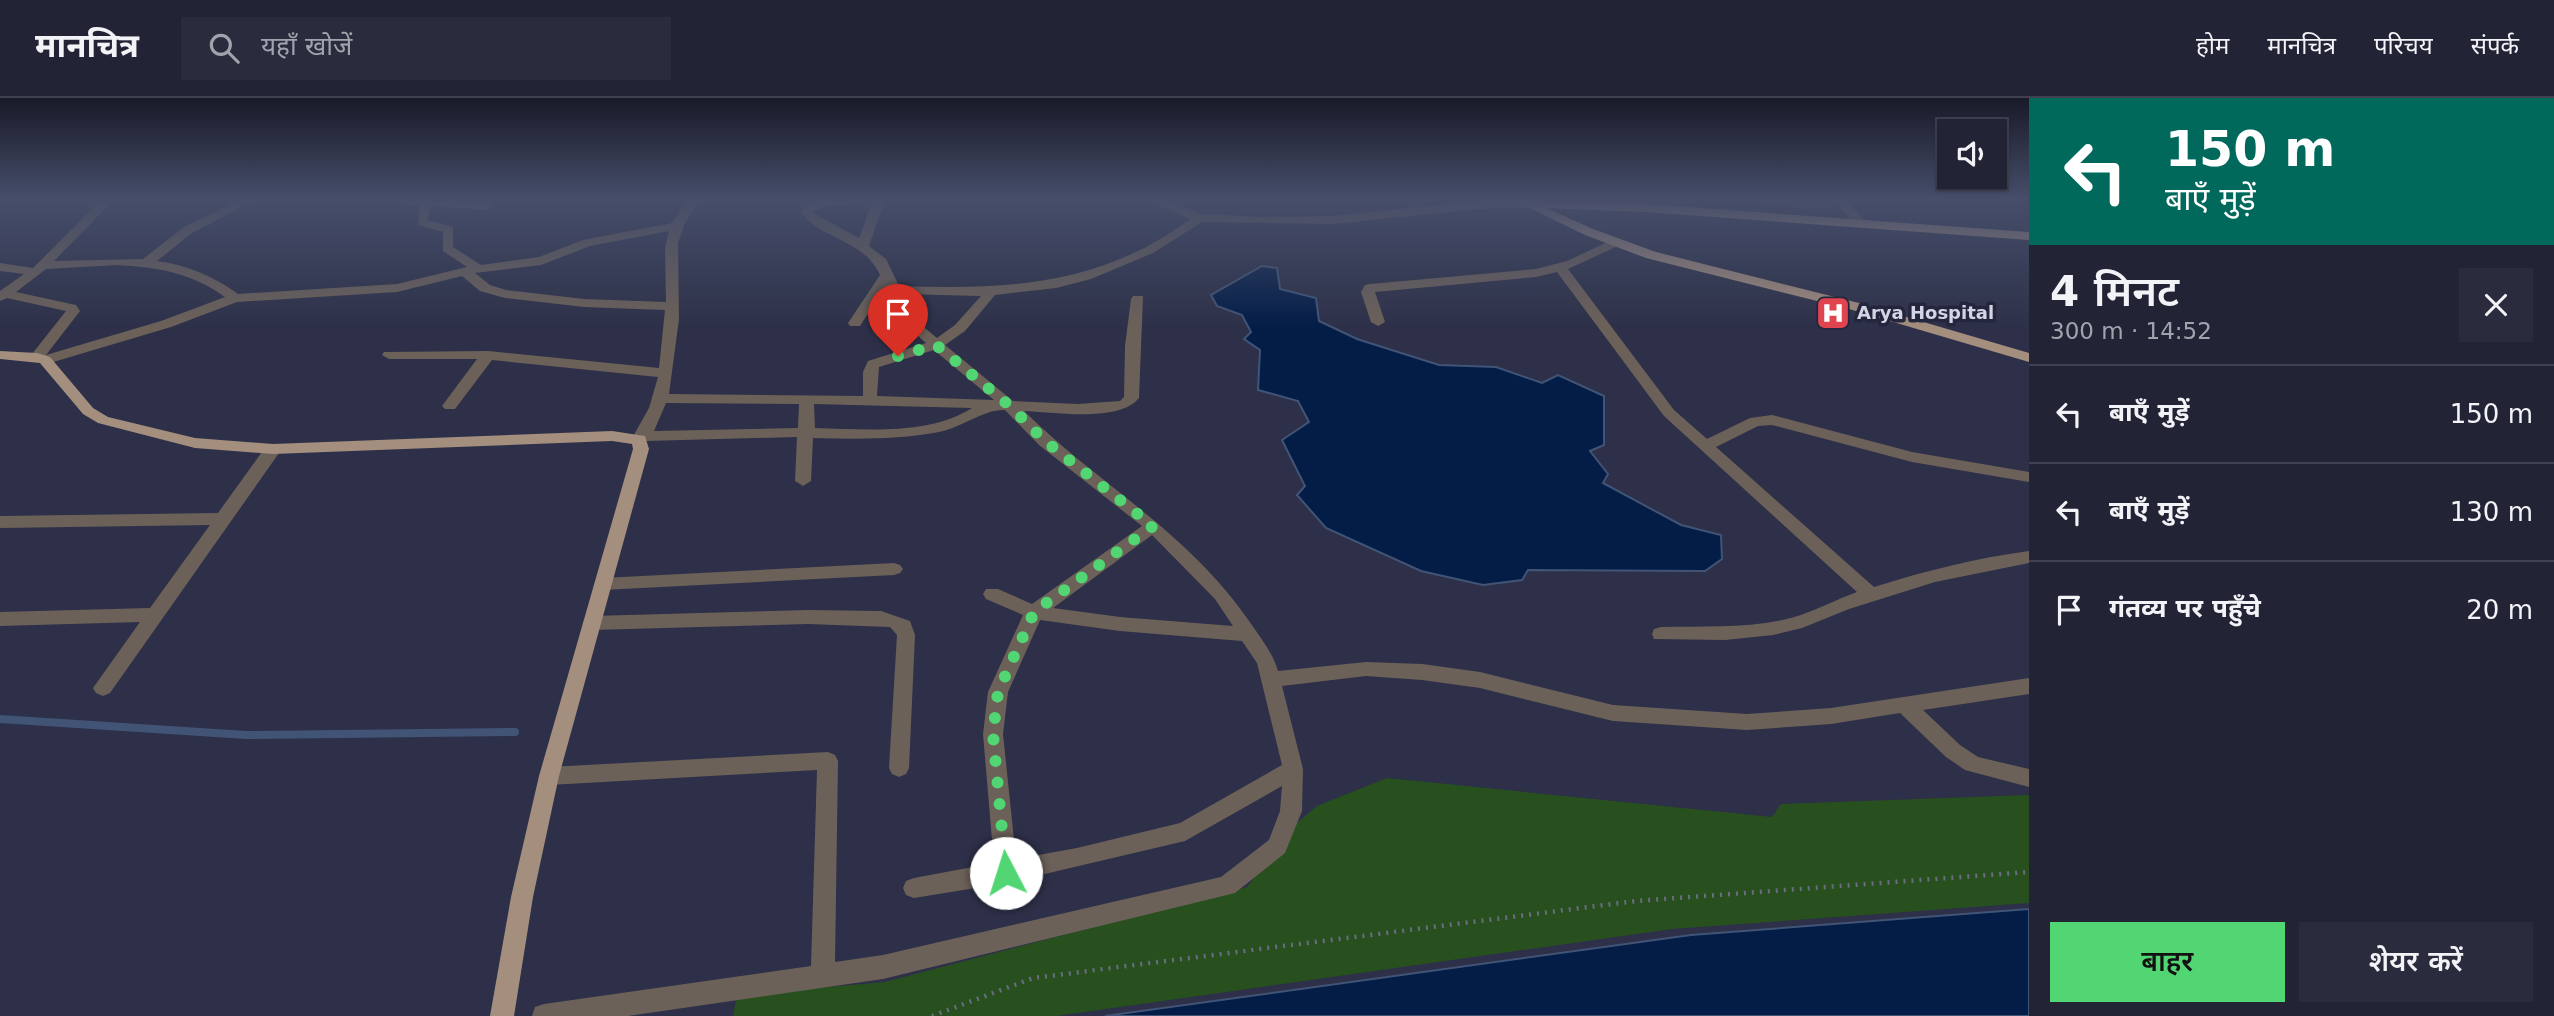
<!DOCTYPE html>
<html lang="hi">
<head>
<meta charset="utf-8">
<style>
  body { margin:0; font-family:"DejaVu Sans","Noto Sans Devanagari",sans-serif; background:#2a2c3e; color:#f1f3f6; height:100vh; display:flex; flex-direction:column; font-size:26px; white-space:nowrap }
  * { box-sizing:border-box; margin:0 }
  p { font-size:23px; color:#a2a4ad }
  .icon { flex:none; width:38px; height:38px; fill:none; stroke:currentColor; stroke-width:2; stroke-linecap:round; stroke-linejoin:round }
  .map { position:relative; flex:1; overflow:hidden }
  .side { display:flex; flex-direction:column; background:#222436; width:525px }
  .side>* { flex:none }
  .guide { background:#00695c; color:#fff; overflow:hidden }
  .tools { position:absolute; left:1937px; top:21px; display:grid; gap:14px }
  .tools a { display:grid; place-items:center; width:70px; height:70px; border-radius:0px; background:#222436; box-shadow:0 2px 5px #0004,0 0 0 2px #3f4151; font-size:35px }
  .pin { position:absolute; display:grid; place-items:center; width:60px; height:60px; color:#fff; margin:-72px -30px; border-radius:50% 50% 50% 0; rotate:-45deg; box-shadow:0 0 7px #0007 }
  .pin .icon { rotate:45deg }
  .me { position:absolute; width:77px; margin:-38px; rotate:355deg; stroke-linejoin:round; filter:drop-shadow(0 0 5px #0008) }
  .turn { display:flex; align-items:center; gap:24px; height:147px; padding:0 21px; font-size:32px }
  .turn .icon { width:91px; height:91px; stroke-width:2.5 }
  .turn b { display:block; font-size:49px; line-height:60px }
  .round { display:grid; place-items:center; flex:none; width:74px; height:74px; border-radius:0px; background:#2a2c3e }
  .head { display:flex; align-items:center; justify-content:space-between; height:119px; padding:0 21px }
  h1 { font-size:42px; font-weight:600; line-height:52px }
  .button { display:flex; gap:14px; margin-top:auto; padding:14px 21px }
  .button a { flex:1; height:80px; border-radius:0px; background:#52d673; color:#111; font-size:28px; font-weight:600; line-height:80px; text-align:center }
  .button a+a { background:#2a2c3e; color:#f1f3f6 }
  ul { padding:0; list-style:none }
  li { display:flex; align-items:center; gap:21px; height:98px; padding:0 21px; border-top:2px solid #3f4151 }
  li div { flex:1 }
  li b { display:block; font-size:26px }
  li em { font-style:normal }
  header { display:flex; align-items:center; gap:42px; box-sizing:border-box; height:98px; padding:0 35px; background:#222436; border-bottom:2px solid #3f4151 }
  header strong { font-size:33px }
  nav { display:flex; gap:38px; margin-inline-start:auto; font-size:24px }
  .search { width:490px; height:63px; background:#2a2c3e; display:flex; align-items:center; gap:18px; box-sizing:border-box; padding:0 24px; border-radius:0px; color:#a2a4ad; font-size:26px }
  main { display:flex; flex:1; min-height:0 }
  .map>svg:first-child { display:block }
  .built { fill:#363a57 }
  .green { fill:#27501e }
  .water { fill:#031d47; stroke:#415476; stroke-width:2 }
  .lines { fill:none; stroke-linecap:round; stroke-linejoin:round }
  .stream { stroke:#415476; stroke-width:8 }
  .path { stroke:#6a6d82; stroke-width:4.5; stroke-dasharray:2 6; stroke-linecap:butt }
  .minor { fill:#6c6159; fill-rule:evenodd }
  .major { fill:#a48e7e; fill-rule:evenodd }
  .route { stroke:#52d673; stroke-width:12; stroke-dasharray:0 21.6 }
  .labels { text-anchor:middle; stroke-width:7; stroke-linejoin:round; paint-order:stroke }
  .far-poi-label { font-size:18px; font-weight:bold; fill:#d3d5e4; stroke:#24263d; text-anchor:start }
</style>
</head>
<body>
<header>
<strong>मानचित्र</strong>
<div class="search"><svg class="icon" aria-label="search" viewBox="0 0 24 24"><circle cx="10" cy="10" r="6"/><path d="M15 15l6 6"/></svg>यहाँ खोजें</div>
<nav><a>होम</a><a>मानचित्र</a><a>परिचय</a><a>संपर्क</a></nav>
</header>
<main>
<div class="map">
<svg width="2029" height="918" viewBox="0 0 2029 918">
  <rect width="100%" height="100%" fill="#2d3048"/>
  <polygon class="built" points="1719,102 1832,102 1838,114"/>
  <polygon class="green" points="1387,680 1772,719 1781,706 2029,697 2029,805 1672,831 1056,918 733,918 737,897 885,884 1247,789 1292,729 1317,708"/>
  <g class="water">
    <polygon points="1262,168 1277,170 1280,191 1316,200 1319,223 1357,241 1439,267 1496,269 1542,285 1558,277 1604,298 1604,347 1590,353 1608,376 1603,385 1681,427 1721,437 1722,461 1705,473 1528,472 1522,482 1483,487 1421,473 1326,430 1297,397 1305,388 1282,342 1309,324 1298,303 1258,292 1260,252 1244,241 1251,234 1242,217 1217,208 1211,197"/>
    <polygon points="2029,811 2029,918 1105,918 1691,837"/>
  </g>
  <g class="lines">
    <polyline class="stream" points="0,621 246,637 515,634"/>
    <polyline class="path" points="932,918 1033,880 1636,803 2029,774"/>
    <g class="minor">
      <path d="M 101,102 L 114,102 L 54,163 L 143,161 L 184,129 L 240,102 L 255,102 L 192,135 L 157,163 C 187,167 213,178 238,196 L 397,186 L 467,169 L 443,153 L 443,134 L 418,127 L 419,107 L 403,106 L 397,102 L 490,105 L 490,111 L 486,112 L 430,108 L 428,122 L 453,129 L 453,149 L 481,167 L 539,159 L 583,142 L 672,125 L 687,102 L 699,102 L 685,125 L 678,145 L 679,221 L 669,296 L 863,298 L 863,274 L 868,263 L 926,245 C 908,230 895,210 885,189 L 860,228 L 850,228 L 848,225 L 880,177 C 864,141 819,141 801,114 L 813,102 L 862,102 C 849,112 827,102 813,115 L 859,140 L 873,102 L 885,102 L 869,148 L 886,161 L 899,188 C 1005,192 1101,188 1190,121 L 1149,102 L 1165,102 L 1201,116 L 1260,119 L 1333,118 L 1478,103 L 1532,103 L 1534,106 L 1528,110 L 1478,111 L 1333,126 L 1202,124 L 1153,155 L 1091,181 L 1056,190 L 995,197 L 965,233 L 945,247 L 1013,303 L 1078,306 L 1120,303 L 1124,299 L 1125,248 L 1131,201 L 1133,198 L 1143,198 L 1139,300 C 1119,325 1053,314 1024,313 C 1099,387 1187,433 1249,523 C 1260,539 1273,555 1278,573 L 1366,564 L 1422,566 L 1480,574 L 1613,607 L 1747,616 L 1831,610 L 2029,580 L 2029,596 L 1923,612 L 1960,647 L 1978,659 L 2029,671 L 2029,689 L 1965,672 L 1946,659 L 1900,615 L 1831,626 L 1747,632 L 1613,623 L 1480,590 L 1422,582 L 1366,578 L 1282,588 L 1303,671 L 1302,713 L 1285,755 L 1235,795 L 883,881 L 628,918 L 532,918 L 535,909 L 544,906 L 811,868 L 817,672 L 549,687 L 542,684 L 539,678 L 542,672 L 549,669 L 828,654 L 835,657 L 838,663 L 835,864 L 883,857 L 1221,779 L 1269,742 L 1280,713 L 1282,688 L 1185,743 L 1006,785 L 914,800 L 906,797 L 903,790 L 906,783 L 914,780 L 994,765 L 983,636 L 988,594 L 1023,517 L 986,501 L 983,496 L 986,491 L 998,491 L 1032,506 L 1142,428 L 1039,347 L 1005,312 C 984,311 963,329 939,334 C 897,342 855,341 813,340 L 811,383 L 803,388 L 795,383 L 797,339 L 646,343 L 639,347 L 633,346 L 631,342 L 649,310 L 658,279 L 492,262 L 455,311 L 445,311 L 442,308 L 477,261 L 389,261 L 382,257 L 384,254 L 488,253 L 659,270 L 665,212 L 584,209 L 505,200 L 480,193 L 462,178 L 397,194 L 237,204 L 171,229 L 50,265 L 32,262 L 30,259 L 32,256 L 66,213 L 7,200 L 0,203 L 0,193 L 24,176 L 0,173 L 0,165 L 33,170 ZM 669,133 L 665,150 L 666,204 L 584,201 L 506,192 L 490,187 L 475,175 L 541,167 L 590,148 ZM 117,167 C 157,169 192,175 225,199 L 161,223 L 46,257 L 80,213 L 76,207 L 16,194 L 46,171 ZM 902,196 L 981,198 L 955,227 L 937,240 L 926,231 ZM 934,252 L 994,302 L 877,298 L 879,269 ZM 666,305 L 799,306 L 798,330 L 654,333 ZM 814,306 L 972,310 C 928,338 864,331 815,330 ZM 1152,437 L 1215,501 L 1233,528 L 1120,519 L 1053,510 ZM 1040,522 L 1120,533 L 1242,543 L 1257,565 L 1282,667 L 1180,725 L 1077,750 L 1016,761 L 1003,636 L 1008,594 Z"/>
      <polygon points="1834,102 1846,102 1864,122 1864,128 1856,128"/>
      <path d="M 1616,140 L 1622,144 L 1620,147 L 1568,171 L 1674,312 L 1707,341 L 1750,320 L 1772,317 L 1912,354 L 2029,374 L 2029,384 L 1912,364 L 1772,327 L 1758,328 L 1716,349 L 1874,489 C 1925,473 1976,460 2029,453 L 2029,465 L 1935,484 L 1849,511 L 1802,530 L 1773,537 L 1725,542 L 1654,541 L 1652,536 L 1654,531 L 1661,529 C 1704,528 1749,531 1791,520 C 1813,514 1835,502 1857,494 L 1664,318 L 1557,174 L 1536,179 L 1375,194 L 1385,224 L 1378,228 L 1371,224 L 1361,194 L 1365,187 L 1370,186 L 1536,171 L 1567,163 Z"/>
      <polygon points="273,346 281,351 279,355 110,595 103,598 96,595 93,590 140,524 0,528 0,514 150,510 210,427 0,430 0,418 218,415 267,347"/>
      <polygon points="894,465 900,467 903,471 900,475 894,477 603,492 597,491 594,486 597,481 603,480"/>
      <polygon points="808,512 881,513 910,523 915,537 909,670 906,676 899,679 892,676 889,670 897,537 890,529 808,526 592,532 585,530 583,525 585,520 592,518"/>
    </g>
    <g class="major">
      <polygon points="1513,102 1645,106 2029,134 2029,142 1645,114 1546,110 1593,131 1656,154 1859,205 2029,255 2029,264 1849,211 1646,160 1585,137"/>
      <polygon points="0,253 37,255 50,259 93,310 108,319 195,340 273,346 612,333 645,338 649,351 559,678 533,799 514,918 490,918 511,799 539,678 633,351 632,346 612,343 273,356 195,350 98,325 83,316 40,265 0,261"/>
    </g>
  </g>
  <linearGradient id="sky" x2="0" y2="1"><stop stop-color="#191a28"/><stop offset="0.44" stop-color="#464e6a"/><stop offset="1" stop-color="#464e6a" stop-opacity="0"/></linearGradient>
  <rect width="2029" height="230" fill="url(#sky)"/>
  <g class="lines">
    <polyline class="route" points="898,258 936,247 1011,309 1045,343 1153,428 1034,514 998,594 993,636 1006,775"/>
  </g>
  <defs>
    <g id="hospital-square" transform="scale(1.75)"><rect x="-9" y="-9" width="18" height="18" rx="4" fill="#e0444e" stroke="#24263d"/><path d="M-5-5h3v3.5h4V-5h3V5h-3V1.5h-4V5h-3Z" fill="#fff"/></g>
  </defs>
  <g fill-rule="evenodd">
    <use href="#hospital-square" x="1833" y="215"/>
  </g>
  <g class="labels">
    <g class="far-poi-label">
      <text x="1857" y="221">Arya Hospital</text>
    </g>
  </g>
</svg>
<div class="tools">
<a><svg class="icon" aria-label="sound" viewBox="0 0 24 24"><path d="M4 9h4l5-4v14l-5-4H4zM17 9q2 3 0 6"/></svg></a>
</div>
<div class="pin" style="left:898px;top:258px;background:#d93025"><svg class="icon" aria-label="arrive" viewBox="0 0 24 24"><path d="M6 21V4h12l-3 4 3 4H6"/></svg></div>
<svg class="me" style="left:1006px;top:775px" viewBox="-20 -20 40 40"><circle r="19" fill="#fff"/><path d="M0-13L10 11 0 6-10 11z" fill="#52d673"/></svg>
</div>
<section class="side">
<div class="guide">
<div class="turn"><svg class="icon" aria-label="left" viewBox="0 0 24 24"><path d="M17 20v-9H6M10 6l-5 5 5 5"/></svg><div><b>150 m</b>बाएँ मुड़ें</div></div>
</div>
<div class="head"><div><h1>4 मिनट</h1><p>300 m · 14:52</p></div><a class="round"><svg class="icon" aria-label="close" viewBox="0 0 24 24"><path d="M6 6l12 12M18 6L6 18"/></svg></a></div>
<ul>
<li><svg class="icon" aria-label="left" viewBox="0 0 24 24"><path d="M17 20v-9H6M10 6l-5 5 5 5"/></svg><div><b>बाएँ मुड़ें</b></div><em>150 m</em></li>
<li><svg class="icon" aria-label="left" viewBox="0 0 24 24"><path d="M17 20v-9H6M10 6l-5 5 5 5"/></svg><div><b>बाएँ मुड़ें</b></div><em>130 m</em></li>
<li><svg class="icon" aria-label="arrive" viewBox="0 0 24 24"><path d="M6 21V4h12l-3 4 3 4H6"/></svg><div><b>गंतव्य पर पहुँचे</b></div><em>20 m</em></li>
</ul>
<div class="button"><a>बाहर</a><a>शेयर करें</a></div>
</section>
</main>
</body>
</html>
